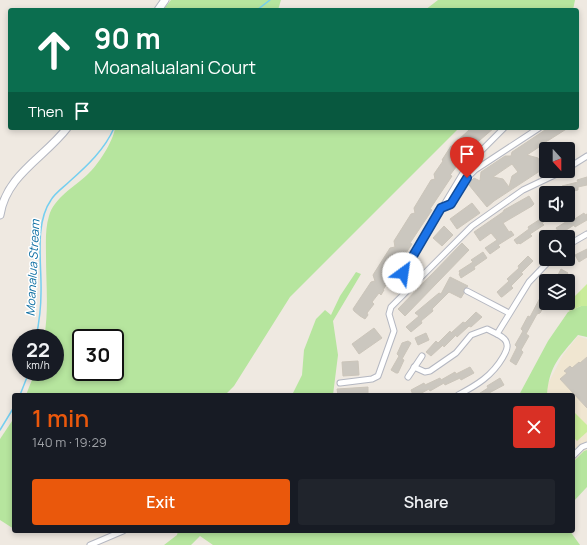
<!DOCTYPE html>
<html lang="en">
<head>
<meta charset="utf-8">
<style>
  body { margin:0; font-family:Manrope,sans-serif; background:#20242c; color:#f1f3f6; height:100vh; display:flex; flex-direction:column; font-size:15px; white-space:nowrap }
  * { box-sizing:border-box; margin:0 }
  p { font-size:13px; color:#9ea1a6 }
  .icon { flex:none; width:22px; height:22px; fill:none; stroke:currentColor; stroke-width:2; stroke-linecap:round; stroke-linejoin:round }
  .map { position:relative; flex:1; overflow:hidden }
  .details { position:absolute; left:12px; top:393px; width:563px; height:140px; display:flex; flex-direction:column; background:#171b24; border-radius:4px; box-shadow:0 2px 6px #0003 }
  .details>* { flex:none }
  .guide { position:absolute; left:8px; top:8px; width:571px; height:122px; border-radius:4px; box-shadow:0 2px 6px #0003; background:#0b6e4f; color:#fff; overflow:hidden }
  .needle { width:26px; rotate:159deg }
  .tools { position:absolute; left:539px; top:142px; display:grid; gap:8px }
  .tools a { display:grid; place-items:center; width:36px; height:36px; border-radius:4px; background:#171b24; box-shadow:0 2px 6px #0003; font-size:20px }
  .speed { position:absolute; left:12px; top:329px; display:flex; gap:8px; font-size:20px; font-weight:700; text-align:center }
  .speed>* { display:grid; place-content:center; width:52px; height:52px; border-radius:50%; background:#171b24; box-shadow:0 2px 6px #0003; line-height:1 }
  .speed small { font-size:10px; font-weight:400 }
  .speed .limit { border:2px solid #111; border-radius:6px; background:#fff; color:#111 }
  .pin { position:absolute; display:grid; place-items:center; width:34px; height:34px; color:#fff; margin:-41px -17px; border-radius:50% 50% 50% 0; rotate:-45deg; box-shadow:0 0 4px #0007 }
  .pin .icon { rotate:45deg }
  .me { position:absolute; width:44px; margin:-22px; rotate:31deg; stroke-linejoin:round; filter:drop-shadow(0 0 3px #0008) }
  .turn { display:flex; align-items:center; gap:14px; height:84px; padding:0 20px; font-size:18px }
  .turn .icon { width:52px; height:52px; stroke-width:2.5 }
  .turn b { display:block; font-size:28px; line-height:34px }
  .then { display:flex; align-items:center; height:38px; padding:0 20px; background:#0003; gap:8px; font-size:15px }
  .round { display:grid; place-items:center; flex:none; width:42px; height:42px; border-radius:4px; background:#20242c }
  .headline { display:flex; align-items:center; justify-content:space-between; height:68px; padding:0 20px }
  h1 { font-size:24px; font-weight:600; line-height:30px; color:#ea580c }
  .action { display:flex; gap:8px; margin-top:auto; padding:8px 20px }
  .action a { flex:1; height:46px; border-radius:4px; background:#ea580c; color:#fff; font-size:16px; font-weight:600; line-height:46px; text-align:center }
  .action a+a { background:#20242c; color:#f1f3f6 }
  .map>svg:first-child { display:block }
  .education { fill:#f0e6d1 }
  .green { fill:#b6e59e; fill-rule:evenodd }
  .pitch { fill:#c9ec9a }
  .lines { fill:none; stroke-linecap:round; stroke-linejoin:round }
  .stream { stroke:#75cff0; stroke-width:1.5 }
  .building { fill:#cbc7bf; stroke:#cbc5ba; fill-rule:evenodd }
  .street-casing { stroke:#b4b7c1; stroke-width:7 }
  .secondary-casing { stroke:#b4b7c1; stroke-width:9 }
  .street { stroke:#fff; stroke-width:5 }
  .secondary { stroke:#fff; stroke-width:7 }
  .route-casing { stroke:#114b97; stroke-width:10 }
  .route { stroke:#1a73e8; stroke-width:7 }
  .labels { text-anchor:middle; stroke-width:3; stroke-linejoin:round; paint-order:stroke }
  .water-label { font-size:12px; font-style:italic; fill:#0d6fa3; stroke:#fff }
</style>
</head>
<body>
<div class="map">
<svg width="587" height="545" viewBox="0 0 587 545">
  <rect width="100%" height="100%" fill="#efe9e1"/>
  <polygon class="education" points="578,336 587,339 587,466 573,481 573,395 542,395 563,355"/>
  <g class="green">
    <polygon points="171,0 281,0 278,10 163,10"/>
    <polygon points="438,0 575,0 573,10 425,10"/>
    <path d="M 115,128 L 459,128 L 290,297 L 234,386 L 225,395 L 26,395 L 35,372 L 55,372 L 55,338 L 44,338 C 49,311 46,283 46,256 C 46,243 45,229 49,216 C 54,198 74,187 87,175 C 98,165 113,142 115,128 ZM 81,338 L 115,338 L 115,372 L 81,372 Z"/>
    <polygon points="356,272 361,274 333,321 338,355 333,395 292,395 302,375 304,350 316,319 325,310 331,315 340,296"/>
    <path d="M 581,306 L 587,306 L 587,337 L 578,335 C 560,356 549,366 547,395 L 519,395 L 548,341 L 568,312 Z"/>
    <polygon points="14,418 14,529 0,520 0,439"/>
    <polygon points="587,450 587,487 573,502 573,462 584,451"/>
    <polygon points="178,531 570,531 580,545 213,545 200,536 191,545 164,545 177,535"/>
  </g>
  <g class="pitch">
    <polygon points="587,284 587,306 581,306 570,311 566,308 571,300"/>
    <polygon points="573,411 587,425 587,432 577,441 573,437"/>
  </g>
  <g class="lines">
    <g class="stream">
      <polyline points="257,10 270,0"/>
      <path d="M 36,338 C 39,323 41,308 41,293 C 42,265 34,224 51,200 C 55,193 64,187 70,181 C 87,166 105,149 114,128"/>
      <polyline points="20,395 29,372"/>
      <polyline points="0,430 14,407"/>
    </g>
  </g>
  <g class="building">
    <polygon points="467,128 494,128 473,146 474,147 466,154 450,175 452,176 430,209 432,210 410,243 412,244 395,269 395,270 383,290 384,290 381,295 379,293 372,302 374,304 367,313 368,315 365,319 360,316 354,311 353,309 371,282 375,281 373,275 390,248 395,247 394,241 411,214 415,213 414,208 431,180 435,179 434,174 443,161 442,160 451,146 456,146 457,141 469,130"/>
    <path d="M 548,128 L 568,128 L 549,140 L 541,144 L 542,145 L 527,155 L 538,158 L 543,169 L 494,201 L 487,207 L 469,185 L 472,180 L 474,178 L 480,181 L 481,172 L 505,156 L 511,156 L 512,152 ZM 512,164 L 518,172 L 512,176 L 509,187 L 503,179 L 493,177 Z"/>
    <polygon points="587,177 587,185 578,187 578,190 566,193 552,193 552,191 563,189 562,186 578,182 577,180"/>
    <polygon points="529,196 534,204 532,206 503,223 509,232 511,231 514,235 498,245 500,247 490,254 485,248 497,240 491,233 480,241 474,232 503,212 504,210"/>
    <polygon points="472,203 480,213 457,229 450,219"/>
    <polygon points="546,212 546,215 554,215 542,223 544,225 530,234 532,236 520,244 519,243 517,244 514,240 529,229 528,227 542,218 540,216"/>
    <polygon points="584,213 585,215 587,214 587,220 575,227 574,225 560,234 556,228 569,220 570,222"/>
    <polygon points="444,226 453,235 442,246 433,238"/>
    <polygon points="462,243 469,250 405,316 398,309"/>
    <polygon points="587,249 587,257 579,262 575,255"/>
    <polygon points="483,252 487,258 474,267 475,269 461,278 459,274 460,273 459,271 473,262 471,260"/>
    <polygon points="528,256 533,261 521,273 523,274 511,286 513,288 502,297 501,297 497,292 509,281 507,279 519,268 518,266"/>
    <polygon points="561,269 568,273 563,281 555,281"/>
    <polygon points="450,277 468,286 463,290 464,293 461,298 449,292 432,309 433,311 421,321 422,323 411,332 406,327 419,316 415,313 439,293 441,294"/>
    <polygon points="541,296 546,299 546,303 540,313 537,314 526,334 529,336 521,350 523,352 516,365 510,361 517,347 515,345 523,331 521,329 528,316 530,317"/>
    <polygon points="476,312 482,317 471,327 469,326 457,337 456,335 444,347 443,345 431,356 426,352 436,341 438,343 450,331 451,333 463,322 465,323"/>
    <polygon points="374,328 382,338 359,354 352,344"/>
    <polygon points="426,333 429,340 418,345 415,338"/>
    <polygon points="408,341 411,343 402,359 404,360 398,373 396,373 391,370 399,356 397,354 402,343"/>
    <polygon points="587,357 587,408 560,379 567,373 564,371 570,366 572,368 579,362 580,363"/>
    <polygon points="358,361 359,375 343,376 342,362"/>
    <polygon points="470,367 474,373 461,380 460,378 445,385 444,383 430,391 429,389 418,395 413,395 411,390 424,383 425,385 440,378 441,380 455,372 456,374"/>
    <polygon points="500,378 504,385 489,393 490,395 477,395 488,388 487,386"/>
    <polygon points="368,387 368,395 338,395 337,389"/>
  </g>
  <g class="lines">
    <g class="street-casing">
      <g id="street">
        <polyline points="568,168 587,156"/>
        <polyline points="441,208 451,205 467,178 475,170 539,128"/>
        <polyline points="568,245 587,234"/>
        <polyline points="415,283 403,273 469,163 504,128"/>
        <polyline points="467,291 509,313"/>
        <polyline points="414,367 425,372 430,371 456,353 471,335 487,329 497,334"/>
        <polyline points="408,377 422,356"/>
        <polyline points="340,383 372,379 378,376 394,331 389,314 391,307 472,226 523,190 563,171"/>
        <path d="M 458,395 C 477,385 492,376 503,357 C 505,353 508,349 507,345 C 507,340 501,336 497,334 L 529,282 L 551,259"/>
        <polyline points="573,456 582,447 587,445"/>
        <polyline points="90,545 123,531"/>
      </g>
    </g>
    <g class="secondary-casing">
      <g id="secondary">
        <polyline points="158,10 165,0"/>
        <path d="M 0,215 C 6,175 45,157 67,128"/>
      </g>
    </g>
    <use href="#street" class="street"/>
    <use href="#secondary" class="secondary"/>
  </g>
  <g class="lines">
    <g class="route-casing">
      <polyline id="route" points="403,273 441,208 451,204 467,178"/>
    </g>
    <use href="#route" class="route"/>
  </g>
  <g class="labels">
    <g class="water-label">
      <text transform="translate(33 268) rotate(-87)" y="4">Moanalua Stream</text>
    </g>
  </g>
</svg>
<div class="tools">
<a><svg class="needle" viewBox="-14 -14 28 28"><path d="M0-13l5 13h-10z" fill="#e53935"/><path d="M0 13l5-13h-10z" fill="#9ea1a6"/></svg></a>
<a><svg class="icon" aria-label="sound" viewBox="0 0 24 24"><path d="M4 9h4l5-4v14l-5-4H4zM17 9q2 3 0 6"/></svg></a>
<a><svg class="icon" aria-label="search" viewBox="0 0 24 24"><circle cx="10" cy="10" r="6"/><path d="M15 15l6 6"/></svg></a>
<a><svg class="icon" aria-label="layers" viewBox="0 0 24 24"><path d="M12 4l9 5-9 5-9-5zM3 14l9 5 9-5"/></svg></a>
</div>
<div class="speed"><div>22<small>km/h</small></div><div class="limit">30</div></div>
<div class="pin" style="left:467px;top:178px;background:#d93025"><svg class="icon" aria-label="arrive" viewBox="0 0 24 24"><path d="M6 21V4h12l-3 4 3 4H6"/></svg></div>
<svg class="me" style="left:403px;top:273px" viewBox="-20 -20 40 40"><circle r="19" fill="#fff"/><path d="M0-13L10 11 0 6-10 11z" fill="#1a73e8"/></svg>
<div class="guide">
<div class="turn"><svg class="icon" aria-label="ahead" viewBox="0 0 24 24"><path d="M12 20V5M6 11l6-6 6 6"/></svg><div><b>90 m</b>Moanalualani Court</div></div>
<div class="then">Then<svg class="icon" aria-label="arrive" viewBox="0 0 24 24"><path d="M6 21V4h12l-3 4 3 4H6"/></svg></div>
</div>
<section class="details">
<div class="headline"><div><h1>1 min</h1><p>140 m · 19:29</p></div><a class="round" style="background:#d93025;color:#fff"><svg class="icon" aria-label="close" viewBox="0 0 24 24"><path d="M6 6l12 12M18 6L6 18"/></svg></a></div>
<div class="action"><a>Exit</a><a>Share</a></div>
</section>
</div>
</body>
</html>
